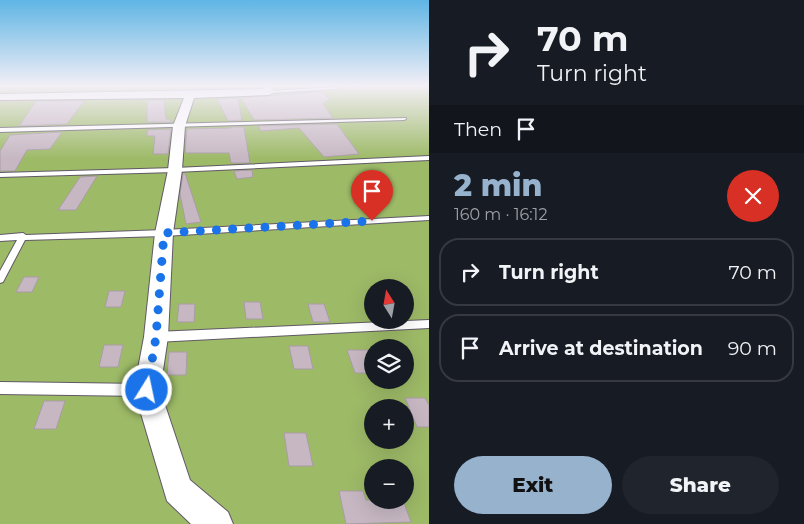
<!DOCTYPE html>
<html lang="en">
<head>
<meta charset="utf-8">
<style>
  body { margin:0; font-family:Montserrat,sans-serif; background:#20242c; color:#f1f3f6; height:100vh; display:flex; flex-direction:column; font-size:19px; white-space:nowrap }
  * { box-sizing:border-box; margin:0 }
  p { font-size:16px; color:#9ea1a6 }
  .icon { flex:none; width:28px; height:28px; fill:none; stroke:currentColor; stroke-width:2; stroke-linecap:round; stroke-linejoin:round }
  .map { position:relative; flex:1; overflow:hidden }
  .side { display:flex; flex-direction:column; background:#171b24; width:375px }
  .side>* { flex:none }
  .guide { background:#171b24; color:#f1f3f6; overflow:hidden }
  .needle { width:32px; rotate:349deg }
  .buttons { position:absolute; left:364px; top:279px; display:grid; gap:10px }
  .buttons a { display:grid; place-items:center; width:50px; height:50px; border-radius:50%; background:#171b24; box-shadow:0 5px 20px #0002; font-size:25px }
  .pin { position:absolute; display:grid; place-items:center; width:42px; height:42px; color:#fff; margin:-51px -21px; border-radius:50% 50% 50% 0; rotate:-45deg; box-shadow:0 0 5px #0007 }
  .pin .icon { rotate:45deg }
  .me { position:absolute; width:55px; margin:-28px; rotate:10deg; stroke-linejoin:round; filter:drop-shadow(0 0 4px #0008) }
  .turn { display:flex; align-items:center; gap:18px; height:105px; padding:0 25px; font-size:22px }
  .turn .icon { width:65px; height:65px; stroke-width:2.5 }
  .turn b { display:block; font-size:35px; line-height:42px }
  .then { display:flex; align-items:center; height:48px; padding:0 25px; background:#0003; gap:10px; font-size:19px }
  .round { display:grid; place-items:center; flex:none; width:52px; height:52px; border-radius:26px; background:#20242c }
  .summary { display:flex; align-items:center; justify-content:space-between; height:85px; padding:0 25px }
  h1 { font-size:30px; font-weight:800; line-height:38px; color:#97b2cd }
  .primary-button { display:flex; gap:10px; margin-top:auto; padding:10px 25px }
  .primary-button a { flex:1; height:58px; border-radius:30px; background:#97b2cd; color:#111; font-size:20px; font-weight:800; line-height:58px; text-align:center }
  .primary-button a+a { background:#20242c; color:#f1f3f6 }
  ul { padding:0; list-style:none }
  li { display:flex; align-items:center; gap:15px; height:68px; margin:0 10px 8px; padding:0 15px; border:2px solid #363941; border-radius:20px }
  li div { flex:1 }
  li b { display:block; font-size:19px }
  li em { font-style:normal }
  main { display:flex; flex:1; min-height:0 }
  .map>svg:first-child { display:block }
  .green { fill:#9dba67; fill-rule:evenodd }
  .building { fill:#c6b7c2; stroke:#aa9ca6 }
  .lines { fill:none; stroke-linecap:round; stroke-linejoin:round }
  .service-casing { stroke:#615966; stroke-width:2 }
  .minor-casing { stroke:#615966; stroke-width:2 }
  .service { fill:#fff; fill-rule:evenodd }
  .minor { fill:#fff; fill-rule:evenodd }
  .route { stroke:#1a73e8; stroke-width:9; stroke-dasharray:0 16.2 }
</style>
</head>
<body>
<main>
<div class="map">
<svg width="429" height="524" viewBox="0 0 429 524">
  <rect width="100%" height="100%" fill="#e4dbea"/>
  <path class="green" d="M 0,86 L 353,86 L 359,88 L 359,86 L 429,86 L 429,524 L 0,524 ZM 372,288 L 405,288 L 405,320 L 372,320 ZM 372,348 L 405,348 L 405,380 L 372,380 ZM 372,408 L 405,408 L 405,440 L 372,440 ZM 372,468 L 405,468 L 405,500 L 372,500 Z"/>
  <g class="building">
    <polygon points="322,92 329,99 323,104 333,118 254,120 241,98"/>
    <polygon points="238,98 242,120 228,121 217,99"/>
    <polygon points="147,100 164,100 166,119 170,119 171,122 147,122"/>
    <polygon points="36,101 84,101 67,124 19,126"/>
    <polygon points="337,124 359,154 324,157 299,128 261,131 258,126"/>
    <polygon points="231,127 244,127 250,163 231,163 229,153 185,153 187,129 231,128"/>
    <polygon points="171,129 168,154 153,154 155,136 147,136 147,130"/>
    <polygon points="62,132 50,149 27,150 15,171 0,171 0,151 10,135"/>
    <polygon points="252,170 253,177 237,179 234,171"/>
    <polygon points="183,173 185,173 201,222 186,224 180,194"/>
    <polygon points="97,176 76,210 58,210 80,177"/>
    <polygon points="24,277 39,277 32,292 16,292"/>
    <polygon points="109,291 125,291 121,307 105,307"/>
    <polygon points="244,302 260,302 263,319 246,319"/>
    <polygon points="179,304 195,304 194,322 177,322"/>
    <polygon points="308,304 324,304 330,322 313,322"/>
    <polygon points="104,345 123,345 118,367 99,367"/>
    <polygon points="289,346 308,346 313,369 294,369"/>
    <polygon points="347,350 372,350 372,373 355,373"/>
    <polygon points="169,352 187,352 186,375 167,375"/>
    <polygon points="405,398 425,398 429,405 429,427 417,427"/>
    <polygon points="44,401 65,401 56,429 34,429"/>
    <polygon points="284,433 306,433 313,466 289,466"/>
    <polygon points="339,491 363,491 366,500 403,500 411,522 346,524"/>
  </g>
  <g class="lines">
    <g class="service-casing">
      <g id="service">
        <polygon points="337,87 338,89 269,93 267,92 269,91"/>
        <polygon points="406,118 406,119 404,120 0,132 0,128"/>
        <polygon points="429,156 429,160 175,172 0,177 0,173 175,168"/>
        <polygon points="429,216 429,220 164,236 25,240 3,282 0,283 0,271 17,240 0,241 0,235 23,233 26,235 164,230"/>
        <polygon points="429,320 429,328 156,342 152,340 151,337 152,334 156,332"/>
        <polygon points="0,382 144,384 148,386 150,390 148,394 144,396 0,394"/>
      </g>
    </g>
    <g class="minor-casing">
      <polygon id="minor" points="263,86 271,86 274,92 269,95 194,98 185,126 182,170 173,233 168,337 160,390 190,480 228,512 233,524 191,524 167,501 134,390 144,337 155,233 168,170 173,126 184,98 0,100 0,94 264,89"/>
    </g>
    <use href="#service" class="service"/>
    <use href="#minor" class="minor"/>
  </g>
  <linearGradient id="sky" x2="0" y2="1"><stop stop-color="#5fb5e5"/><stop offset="0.54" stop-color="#f3eff6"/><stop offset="1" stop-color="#f3eff6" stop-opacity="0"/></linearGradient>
  <rect width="429" height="159" fill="url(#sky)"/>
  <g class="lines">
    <polyline class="route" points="147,390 156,337 164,233 372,221"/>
  </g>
</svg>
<div class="buttons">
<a><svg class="needle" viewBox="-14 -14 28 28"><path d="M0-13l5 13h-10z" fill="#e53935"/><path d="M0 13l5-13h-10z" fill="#9ea1a6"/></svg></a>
<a><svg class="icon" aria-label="layers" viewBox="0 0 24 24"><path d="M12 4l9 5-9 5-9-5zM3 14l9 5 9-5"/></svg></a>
<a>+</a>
<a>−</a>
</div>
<div class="pin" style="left:372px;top:221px;background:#d93025"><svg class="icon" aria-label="arrive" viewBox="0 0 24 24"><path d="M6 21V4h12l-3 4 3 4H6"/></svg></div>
<svg class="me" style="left:147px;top:390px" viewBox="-20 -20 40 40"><circle r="17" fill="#1a73e8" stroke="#fff" stroke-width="3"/><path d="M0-11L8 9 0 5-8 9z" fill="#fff"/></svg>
</div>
<section class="side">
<div class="guide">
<div class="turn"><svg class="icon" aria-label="right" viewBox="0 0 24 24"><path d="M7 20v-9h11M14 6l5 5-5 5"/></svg><div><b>70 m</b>Turn right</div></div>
<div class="then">Then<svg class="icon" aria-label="arrive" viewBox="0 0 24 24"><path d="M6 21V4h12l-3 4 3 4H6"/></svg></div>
</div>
<div class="summary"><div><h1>2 min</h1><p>160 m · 16:12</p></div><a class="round" style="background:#d93025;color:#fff"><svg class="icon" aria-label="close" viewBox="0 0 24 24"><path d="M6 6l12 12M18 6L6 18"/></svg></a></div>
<ul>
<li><svg class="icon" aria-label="right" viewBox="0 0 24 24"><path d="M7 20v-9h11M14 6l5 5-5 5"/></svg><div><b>Turn right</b></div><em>70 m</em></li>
<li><svg class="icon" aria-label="arrive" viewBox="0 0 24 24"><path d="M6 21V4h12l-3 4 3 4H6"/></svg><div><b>Arrive at destination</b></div><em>90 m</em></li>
</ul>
<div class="primary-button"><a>Exit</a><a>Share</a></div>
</section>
</main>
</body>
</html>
